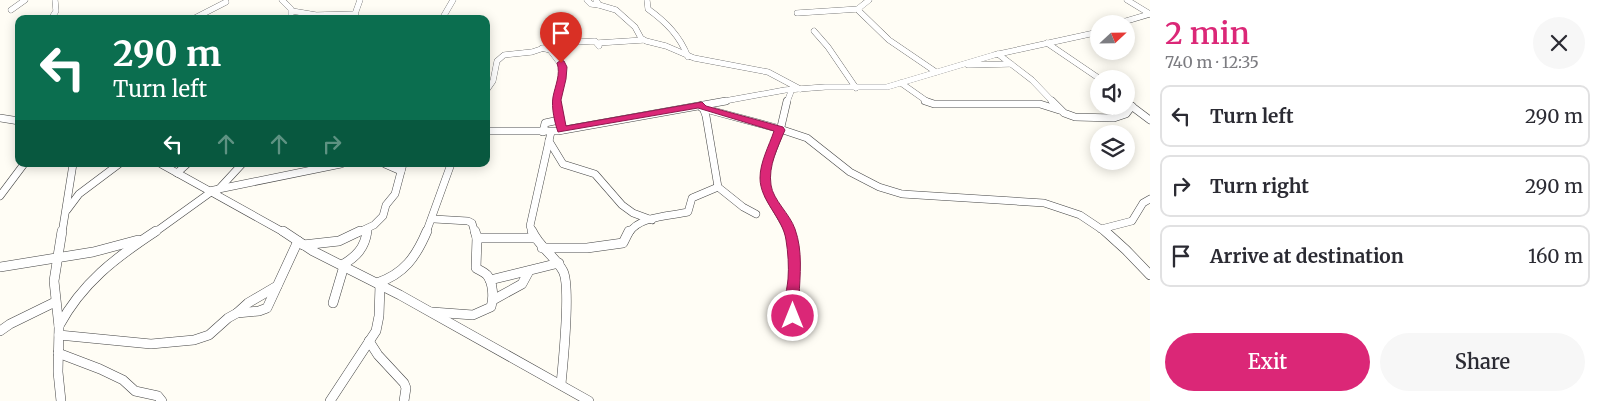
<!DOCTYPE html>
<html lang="en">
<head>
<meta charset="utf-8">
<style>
  body { margin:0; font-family:Merriweather,serif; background:#f7f7f7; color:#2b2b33; height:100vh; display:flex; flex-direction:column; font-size:19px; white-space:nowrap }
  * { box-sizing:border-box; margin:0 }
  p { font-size:16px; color:#7c7c81 }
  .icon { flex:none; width:28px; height:28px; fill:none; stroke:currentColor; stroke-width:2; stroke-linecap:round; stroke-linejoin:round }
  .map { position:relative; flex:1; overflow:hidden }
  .side { display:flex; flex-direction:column; background:#fff; width:450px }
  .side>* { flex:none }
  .top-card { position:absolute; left:15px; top:15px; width:475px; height:152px; border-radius:10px; box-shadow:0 2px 12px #0003; background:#0b6e4f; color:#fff; overflow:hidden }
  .needle { width:32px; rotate:68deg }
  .fabs { position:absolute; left:1090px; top:15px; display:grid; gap:10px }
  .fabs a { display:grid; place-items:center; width:45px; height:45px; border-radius:50%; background:#fff; box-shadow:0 2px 12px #0003; font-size:25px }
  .pin { position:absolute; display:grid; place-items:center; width:42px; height:42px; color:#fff; margin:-51px -21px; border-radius:50% 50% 50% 0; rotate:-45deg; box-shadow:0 0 5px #0007 }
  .pin .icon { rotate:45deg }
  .me { position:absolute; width:55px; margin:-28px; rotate:0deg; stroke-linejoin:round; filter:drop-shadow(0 0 4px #0008) }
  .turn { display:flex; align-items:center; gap:18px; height:105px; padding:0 15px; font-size:22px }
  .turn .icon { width:65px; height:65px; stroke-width:2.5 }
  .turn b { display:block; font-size:35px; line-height:42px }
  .lanes { display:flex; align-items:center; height:48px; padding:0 15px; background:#0003; justify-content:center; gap:25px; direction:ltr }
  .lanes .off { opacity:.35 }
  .round { display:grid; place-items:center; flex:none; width:52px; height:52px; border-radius:26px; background:#f7f7f7 }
  .overview { display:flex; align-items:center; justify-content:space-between; height:85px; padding:0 15px }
  h1 { font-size:30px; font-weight:600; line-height:38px; color:#db2777 }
  .button { display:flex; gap:10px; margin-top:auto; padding:10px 15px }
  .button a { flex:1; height:58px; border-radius:30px; background:#db2777; color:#fff; font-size:20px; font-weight:600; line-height:58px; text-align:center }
  .button a+a { background:#f7f7f7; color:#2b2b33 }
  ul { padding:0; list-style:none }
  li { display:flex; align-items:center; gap:15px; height:62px; margin:0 10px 8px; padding:0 5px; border:2px solid #e1e1e2; border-radius:10px }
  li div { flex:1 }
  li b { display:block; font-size:19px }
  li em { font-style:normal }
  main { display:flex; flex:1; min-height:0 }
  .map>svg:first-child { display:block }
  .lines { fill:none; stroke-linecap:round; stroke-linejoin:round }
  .street-far2-casing { stroke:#444; stroke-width:6 }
  .street-far1-casing { stroke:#444; stroke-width:8 }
  .street-casing { stroke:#444; stroke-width:10 }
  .street-far2 { stroke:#fff; stroke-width:5.5 }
  .street-far1 { stroke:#fff; stroke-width:7 }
  .street { stroke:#fff; stroke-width:9 }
  .route { fill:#db2777; stroke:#8e194d }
</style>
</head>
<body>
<main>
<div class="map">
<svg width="1150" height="401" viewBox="0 0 1150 401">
  <rect width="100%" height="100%" fill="#fffdf5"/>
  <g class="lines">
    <g class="street-far2-casing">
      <g id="street-far2">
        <polyline points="282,0 291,9 291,19"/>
        <polyline points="587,0 591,4 599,5"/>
        <polyline points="596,0 599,5 616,10 635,27 641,38 646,41 666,46 694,58 768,72 800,89"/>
        <path d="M 647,0 L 648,9 C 666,22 680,36 688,57"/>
        <polyline points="869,0 859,8 859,11 889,40 936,72"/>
        <polyline points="1127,0 1150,14"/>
        <polyline points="11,10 25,0"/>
        <polyline points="292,11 316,15 355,14"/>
        <polyline points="797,13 859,9"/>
        <polyline points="51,19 56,11 55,0"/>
        <polyline points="193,19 226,2"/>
        <polyline points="358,19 355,14 360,0"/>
        <polyline points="442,19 453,0"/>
        <polyline points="1116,24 1150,14"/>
        <polyline points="814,31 828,47 856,88"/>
        <polyline points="597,43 644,40"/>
        <polyline points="1047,43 1100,79"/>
        <polyline points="542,48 550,50 563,67 557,102"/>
        <polyline points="998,54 1032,80 1053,102"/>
        <polyline points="968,65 1011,64"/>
        <polyline points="901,83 928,102"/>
        <polyline points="486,91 493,81 497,61 504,55 532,52 559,43 595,41 599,46"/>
        <polyline points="719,102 785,90 825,87 887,87 994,55 1099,32"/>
        <polyline points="787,102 792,89"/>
      </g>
    </g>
    <g class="street-far1-casing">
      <g id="street-far1">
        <polyline points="557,101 562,130"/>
        <polyline points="787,101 780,131 766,168 765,181 768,195 790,233"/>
        <polyline points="925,101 934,104 1040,104 1059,110"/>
        <polyline points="1052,101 1064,113 1075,117 1114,118 1126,114 1132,106"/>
        <polyline points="1126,102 1150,120"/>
        <polyline points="702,105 706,116 718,187 743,207 756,214"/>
        <polyline points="702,108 780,129"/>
        <polyline points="0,118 19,121"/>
        <polyline points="780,129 807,138 850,172 879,187 902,194 1044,203 1080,215 1107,233"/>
        <polyline points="486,131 558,131 726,101"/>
        <polyline points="543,132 545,123 559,120"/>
        <polyline points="549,141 563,164 595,174 622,205 633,213 652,220"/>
        <polyline points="161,164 285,233"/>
        <polyline points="385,164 401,171"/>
        <polyline points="177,173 187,164"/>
        <polyline points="218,190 242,164"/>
        <polyline points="209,191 341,164"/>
        <polyline points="0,196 24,164"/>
        <polyline points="67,210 79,194 119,164"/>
        <polyline points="434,219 468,221 472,223 475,233"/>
        <polyline points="1101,229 1132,221 1143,203 1150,199"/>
        <polyline points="62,233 73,164"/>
        <polyline points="154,233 211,192"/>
        <polyline points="357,233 374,225 383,216 386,205 395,194 403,164"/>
        <polyline points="367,233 367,229"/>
        <polyline points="426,233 451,164"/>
        <polyline points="533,233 530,226 551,132"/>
        <path d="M 629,233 C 639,216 671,216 688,212 L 692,198 L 718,187"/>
      </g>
    </g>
    <g class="street-casing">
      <g id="street">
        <polyline points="283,231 313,251 400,295 589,401"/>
        <path d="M 532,231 C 539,247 555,256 563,271 C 571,286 563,364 561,384"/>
        <polyline points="790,231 794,254 793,311 798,333"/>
        <polyline points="1105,231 1126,250 1150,275"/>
        <polyline points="477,238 534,238"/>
        <polyline points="303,245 339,241 360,231"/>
        <polyline points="542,248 587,248 623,243 629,231"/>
        <path d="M 342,265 C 356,257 365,248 367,231"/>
        <polyline points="0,267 93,252 138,240"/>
        <polyline points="490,280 559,263"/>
        <path d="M 377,283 C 404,274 416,257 427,231"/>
        <polyline points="493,300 522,284 529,271"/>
        <polyline points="333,303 344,266"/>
        <path d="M 432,312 L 473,315 L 491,307 C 494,298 493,282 487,275 C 484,272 479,270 476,268 L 477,238 L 475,231"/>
        <polyline points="237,313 248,303 277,286"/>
        <path d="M 59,326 C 82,283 115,258 156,231"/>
        <polyline points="0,331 10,324 55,302"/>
        <polyline points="59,335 151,344 194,340 209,335 228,318 237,313 259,311 267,308 298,241"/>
        <polyline points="369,341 378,355 404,383 406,388 404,401"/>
        <polyline points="58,353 100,369 123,380 135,391 158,396 162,401"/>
        <polyline points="61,401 58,372 59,327 54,281 62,231"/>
        <polyline points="330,401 376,331 379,316 380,285"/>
      </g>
    </g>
    <use href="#street-far2" class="street-far2"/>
    <use href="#street-far1" class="street-far1"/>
    <use href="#street" class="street"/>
  </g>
  <path class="route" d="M 561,60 L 564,61 L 567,67 L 566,79 L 561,100 L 566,126 L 702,102 L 706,106 L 783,127 L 785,130 C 778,147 768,166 771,185 C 773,200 790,214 795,229 C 803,251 800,275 799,297 C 798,305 801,313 797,320 L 793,322 L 788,320 C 781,308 787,292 788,279 C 789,267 788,252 786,240 C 783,218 760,201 760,178 C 760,162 769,146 774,131 L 698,108 L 558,132 C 555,124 551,107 553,97 C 555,86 561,74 557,63 Z"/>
</svg>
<div class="fabs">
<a><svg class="needle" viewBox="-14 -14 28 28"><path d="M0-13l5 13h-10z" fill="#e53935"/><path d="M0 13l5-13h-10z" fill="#7c7c81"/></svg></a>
<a><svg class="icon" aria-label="sound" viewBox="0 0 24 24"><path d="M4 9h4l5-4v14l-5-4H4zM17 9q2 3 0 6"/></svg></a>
<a><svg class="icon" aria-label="layers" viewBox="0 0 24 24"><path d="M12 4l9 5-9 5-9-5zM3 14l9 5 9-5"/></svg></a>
</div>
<div class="pin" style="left:561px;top:63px;background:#d93025"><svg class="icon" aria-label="arrive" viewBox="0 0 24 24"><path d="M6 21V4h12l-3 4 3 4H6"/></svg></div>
<svg class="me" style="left:793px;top:316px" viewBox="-20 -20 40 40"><circle r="17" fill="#db2777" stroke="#fff" stroke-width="3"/><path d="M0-11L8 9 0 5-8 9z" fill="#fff"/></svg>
<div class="top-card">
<div class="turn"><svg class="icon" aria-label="left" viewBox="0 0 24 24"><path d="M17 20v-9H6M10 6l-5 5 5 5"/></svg><div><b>290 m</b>Turn left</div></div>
<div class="lanes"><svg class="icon" aria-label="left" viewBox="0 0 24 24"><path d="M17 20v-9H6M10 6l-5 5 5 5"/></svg><svg class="icon off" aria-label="ahead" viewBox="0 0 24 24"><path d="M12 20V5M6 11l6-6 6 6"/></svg><svg class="icon off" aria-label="ahead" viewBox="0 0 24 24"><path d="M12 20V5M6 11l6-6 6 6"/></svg><svg class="icon off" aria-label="right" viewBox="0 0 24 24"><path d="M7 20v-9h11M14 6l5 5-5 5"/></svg></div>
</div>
</div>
<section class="side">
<div class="overview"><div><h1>2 min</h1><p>740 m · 12:35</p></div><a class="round"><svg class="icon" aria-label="close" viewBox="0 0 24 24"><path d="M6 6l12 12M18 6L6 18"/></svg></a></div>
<ul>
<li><svg class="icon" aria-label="left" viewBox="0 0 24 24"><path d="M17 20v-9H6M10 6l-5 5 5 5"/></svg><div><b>Turn left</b></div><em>290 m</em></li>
<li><svg class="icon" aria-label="right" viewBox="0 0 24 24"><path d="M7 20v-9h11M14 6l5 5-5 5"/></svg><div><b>Turn right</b></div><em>290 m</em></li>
<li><svg class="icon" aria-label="arrive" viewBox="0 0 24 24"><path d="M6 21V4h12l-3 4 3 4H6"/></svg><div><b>Arrive at destination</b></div><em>160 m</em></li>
</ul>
<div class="button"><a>Exit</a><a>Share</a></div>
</section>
</main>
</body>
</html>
